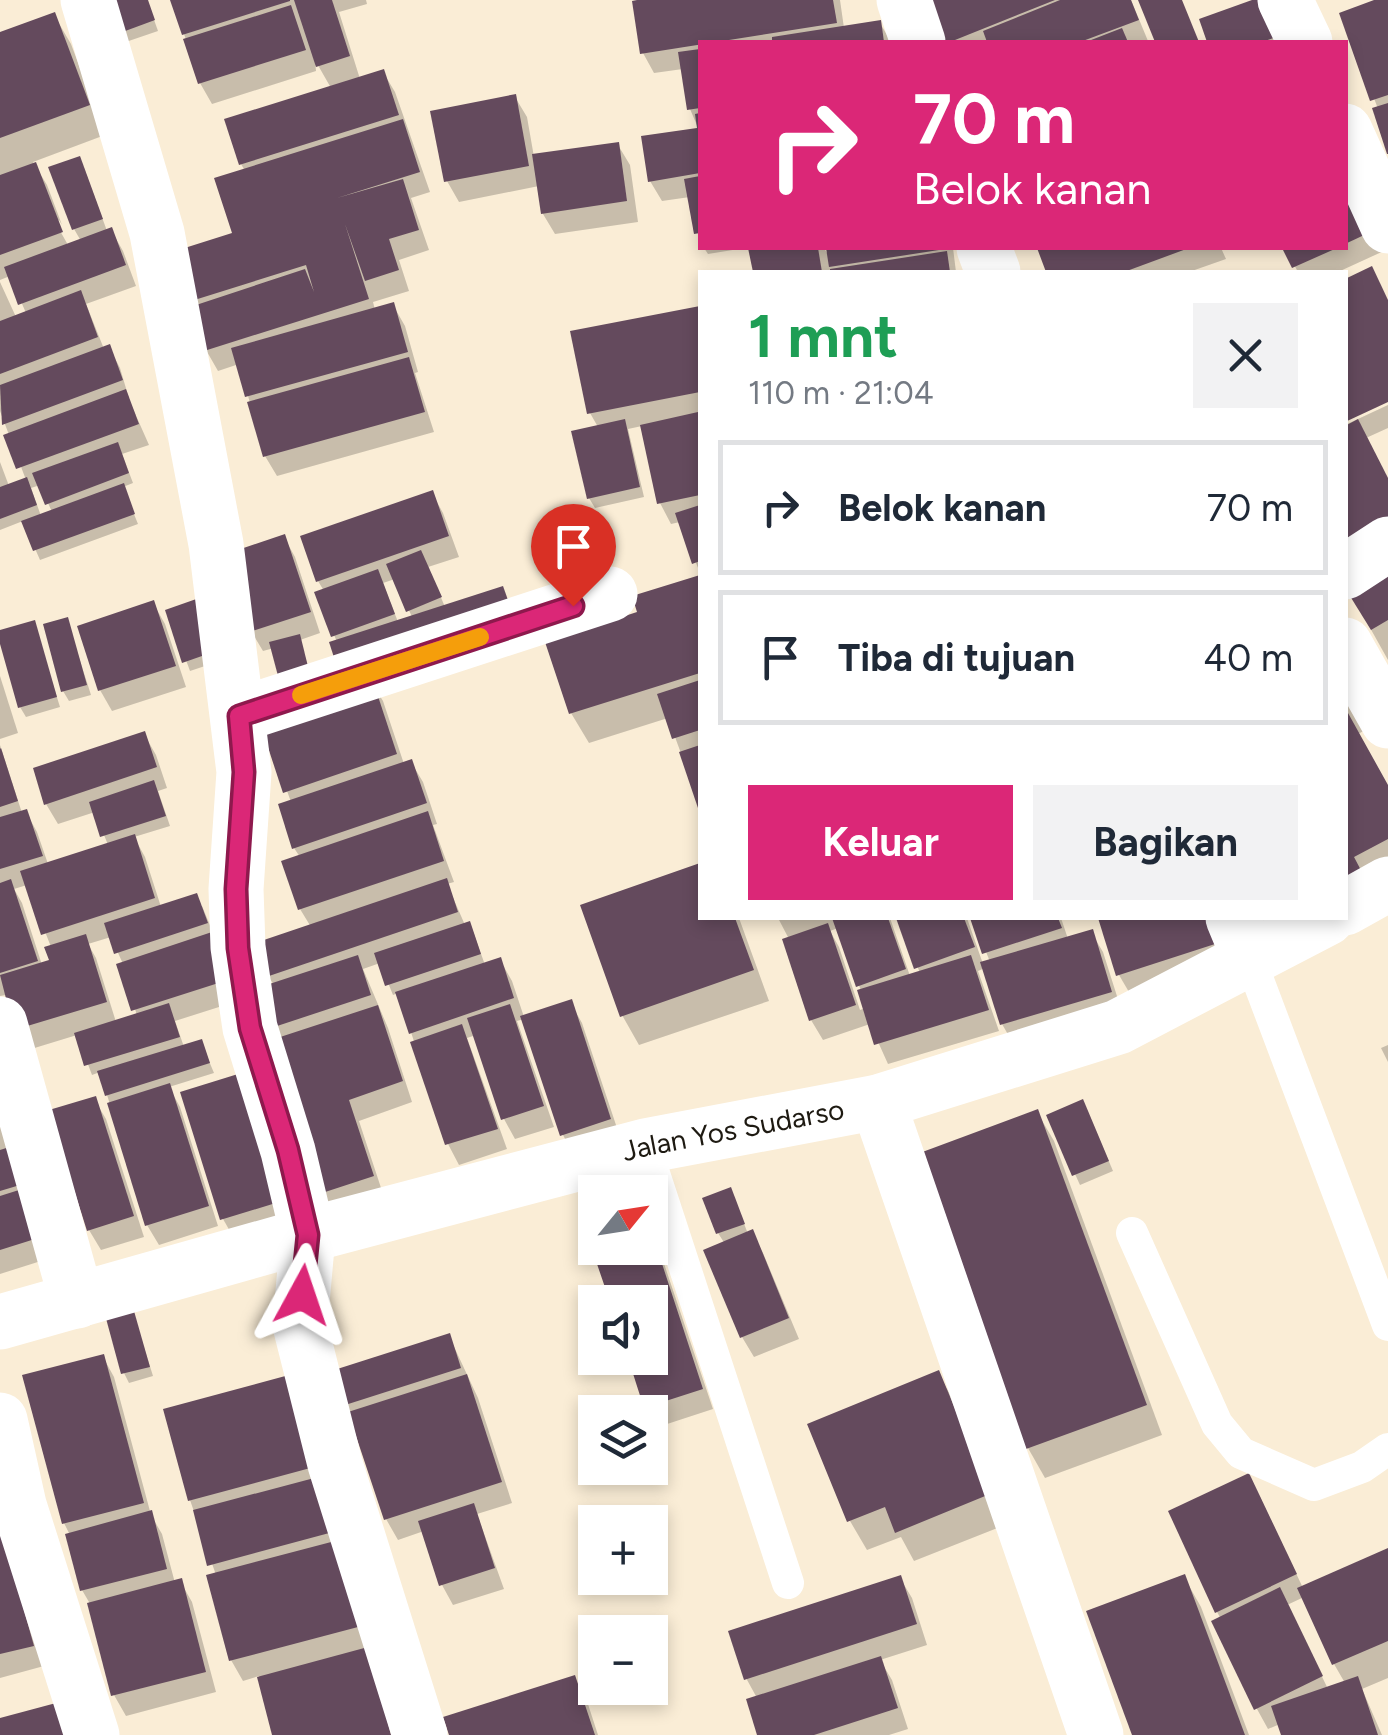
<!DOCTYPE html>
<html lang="id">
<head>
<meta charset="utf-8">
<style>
  body { margin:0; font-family:Figtree,sans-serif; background:#f2f2f3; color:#1f2937; height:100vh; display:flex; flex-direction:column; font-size:38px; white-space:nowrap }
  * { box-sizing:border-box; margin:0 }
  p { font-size:32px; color:#747a83 }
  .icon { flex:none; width:55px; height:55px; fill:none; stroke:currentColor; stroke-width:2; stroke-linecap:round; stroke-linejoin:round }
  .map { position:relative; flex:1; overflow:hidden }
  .details { position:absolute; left:698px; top:270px; width:650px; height:650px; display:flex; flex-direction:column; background:#fff; border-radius:0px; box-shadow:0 5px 15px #0003 }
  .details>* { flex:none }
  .banner { position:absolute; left:698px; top:40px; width:650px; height:210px; border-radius:0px; box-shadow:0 5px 15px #0003; background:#db2777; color:#fff; overflow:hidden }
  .needle { width:65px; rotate:60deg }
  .tools { position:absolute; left:578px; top:1175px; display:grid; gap:20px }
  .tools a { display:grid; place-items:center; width:90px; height:90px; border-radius:0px; background:#fff; box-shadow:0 5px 15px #0003; font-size:50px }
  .pin { position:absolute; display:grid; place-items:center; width:85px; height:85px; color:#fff; margin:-102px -42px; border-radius:50% 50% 50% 0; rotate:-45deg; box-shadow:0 0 10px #0007 }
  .pin .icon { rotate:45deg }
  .me { position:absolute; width:110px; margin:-55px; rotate:5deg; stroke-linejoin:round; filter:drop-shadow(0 0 8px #0008) }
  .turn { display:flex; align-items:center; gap:35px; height:210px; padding:0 50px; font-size:45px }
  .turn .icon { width:130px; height:130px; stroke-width:2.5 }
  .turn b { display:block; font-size:70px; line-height:85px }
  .round { display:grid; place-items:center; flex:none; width:105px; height:105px; border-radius:0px; background:#f2f2f3 }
  .head { display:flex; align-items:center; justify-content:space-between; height:170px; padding:0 50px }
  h1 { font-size:60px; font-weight:700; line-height:75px; color:#1e9e55 }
  .cta { display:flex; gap:20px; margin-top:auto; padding:20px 50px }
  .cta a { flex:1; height:115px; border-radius:0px; background:#db2777; color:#fff; font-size:40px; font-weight:700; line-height:115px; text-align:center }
  .cta a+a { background:#f2f2f3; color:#1f2937 }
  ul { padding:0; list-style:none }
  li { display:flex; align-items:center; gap:30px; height:135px; margin:0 20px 15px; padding:0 30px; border:5px solid #e0e1e3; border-radius:0px }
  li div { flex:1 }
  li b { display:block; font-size:38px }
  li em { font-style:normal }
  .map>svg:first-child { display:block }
  .shadow { fill:#0003; fill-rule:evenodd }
  .building { fill:#644a5d }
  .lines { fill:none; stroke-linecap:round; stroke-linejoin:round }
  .service { stroke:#fff; stroke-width:32 }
  .minor { stroke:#fff; stroke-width:55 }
  .route-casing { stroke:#8e194d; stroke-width:25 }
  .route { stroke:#db2777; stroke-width:18 }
  .slow { stroke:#f59e0b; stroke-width:18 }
  .labels { text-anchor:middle; stroke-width:10; stroke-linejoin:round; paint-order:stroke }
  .street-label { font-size:28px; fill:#1e1a12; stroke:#fff }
</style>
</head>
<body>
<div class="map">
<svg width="1388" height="1735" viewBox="0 0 1388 1735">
  <rect width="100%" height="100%" fill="#faedd6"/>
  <g class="shadow">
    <polygon points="99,0 147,0 158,31 117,45"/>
    <polygon points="173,0 366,0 367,4 339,12 360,79 383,72 395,92 430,192 411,198 429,250 399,260 409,291 373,302 375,310 393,305 405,326 418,372 415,373 434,432 277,476 265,456 239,364 218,371 206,350 175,254 235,234 245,171 241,164 331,88 315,60 316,71 212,104 200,83"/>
    <polygon points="651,0 840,0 844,28 880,23 891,42 700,42 700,240 690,197 662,201 650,181 699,130 690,109 683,69 654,73 643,53"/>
    <polygon points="925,0 1131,0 1148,41 942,42"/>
    <polygon points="1259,0 1281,42 1210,42 1202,21"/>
    <polygon points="1381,0 1388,0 1388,148 1378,109 1343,14"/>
    <path d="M 54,15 L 71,44 L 105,135 L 33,162 L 47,185 L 62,225 L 59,220 L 55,222 L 68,245 L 81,241 L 74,229 L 84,168 L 107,231 L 111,230 L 123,251 L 136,286 L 86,304 L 104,349 L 109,347 L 120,368 L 130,402 L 149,445 L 122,454 L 133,483 L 123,487 L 138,524 L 40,560 L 23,521 L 0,530 L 0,462 L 9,486 L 26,480 L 0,411 L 0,282 L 16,317 L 26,313 L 10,276 L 0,280 L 0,35 ZM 40,485 L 52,512 L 41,516 L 31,488 Z"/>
    <polygon points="515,97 527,117 534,157 618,145 630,165 638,222 555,234 543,214 539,186 459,202 447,181"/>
    <polygon points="1345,161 1386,250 1338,272 1298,272 1285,248 1345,248"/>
    <polygon points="704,248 745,248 708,254"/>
    <polygon points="751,248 824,248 830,258 828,248 953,248 956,272 755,272"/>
    <polygon points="1039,248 1221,248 1226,259 1189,272 1049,272"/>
    <polygon points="700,308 700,414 697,415 700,420 700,573 680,522 671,524 660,503 642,426 628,429 644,497 595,508 589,498 598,427 590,413"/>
    <polygon points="1388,405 1388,428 1366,438 1388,480 1388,660 1345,583 1345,425"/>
    <path d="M 432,493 L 443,513 L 459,557 L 428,567 L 445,607 L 369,678 L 383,701 L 404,764 L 411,762 L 423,782 L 437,824 L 433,825 L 454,882 L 447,884 L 465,925 L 469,924 L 474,934 L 485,965 L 500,960 L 512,981 L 524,1017 L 570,1002 L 582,1023 L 621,1140 L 574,1156 L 563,1135 L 524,1019 L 517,1021 L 554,1127 L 515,1139 L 504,1119 L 476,1035 L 467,1038 L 507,1149 L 459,1165 L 448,1144 L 398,993 L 393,995 L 380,963 L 363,969 L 388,1028 L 412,1102 L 359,1121 L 384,1197 L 333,1214 L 322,1193 L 271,1043 L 274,985 L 268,976 L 311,927 L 300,909 L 300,857 L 294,848 L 291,802 L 261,718 L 350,688 L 337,642 L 317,594 L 324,591 L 318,581 ZM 395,579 L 412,617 L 398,622 L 383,583 Z"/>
    <polygon points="284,537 295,557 320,633 300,640 316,693 274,648 263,651 251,631"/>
    <polygon points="700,578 700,805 668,718 589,743 571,713 548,643 641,614"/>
    <polygon points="153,603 165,624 186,687 112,711 100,690"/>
    <polygon points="168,611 223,660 190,671"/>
    <polygon points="67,620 91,695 69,701 63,691"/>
    <polygon points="34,623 60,707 26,717 20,707 0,632"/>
    <polygon points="0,676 18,733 0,739"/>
    <polygon points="1345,681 1371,727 1358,734 1388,788 1388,878 1369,888 1379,907 1283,961 1258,918 1345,918"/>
    <path d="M 144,734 L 156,755 L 167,788 L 158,791 L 170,826 L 134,837 L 145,857 L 161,907 L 202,906 L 241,1000 L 175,1021 L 184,1047 L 201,1042 L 214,1073 L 169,1087 L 180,1107 L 218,1226 L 159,1245 L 147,1225 L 100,1072 L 92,1075 L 77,1035 L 28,1050 L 6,995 L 0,996 L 0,745 L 22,813 L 26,812 L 37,832 L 48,864 L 108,845 L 95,812 L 58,824 L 46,804 ZM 27,885 L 51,947 L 52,961 L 42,965 L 22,903 L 14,889 ZM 111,937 L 123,964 L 137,1016 L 116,1022 L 96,958 L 88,944 Z"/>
    <polygon points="700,865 700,918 739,918 769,1001 639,1045 622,1015"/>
    <path d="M 778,918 L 890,918 L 910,976 L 920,973 L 898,918 L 967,918 L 983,964 L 990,962 L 973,918 L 1061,918 L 1068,939 L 1091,932 L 1103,952 L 1122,1012 L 1014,1045 L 1002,1024 L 985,968 L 978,971 L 999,1031 L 888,1064 L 870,1024 L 823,1040 L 811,1020 L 789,939 ZM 838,928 L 861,991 L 865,1008 L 860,1010 L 839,947 L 830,931 Z"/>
    <polygon points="1100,918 1212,918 1230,974 1136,1004 1119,975"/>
    <polygon points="1388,1045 1388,1062 1381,1048"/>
    <polygon points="237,1077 289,1223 235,1240 223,1219"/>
    <polygon points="0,1096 63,1254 0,1274"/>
    <polygon points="94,1099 106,1119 144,1237 101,1250 89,1230"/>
    <polygon points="1037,1112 1054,1141 1162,1435 1045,1478 1028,1448"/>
    <polygon points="1088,1112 1113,1171 1080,1185 1049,1117"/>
    <polygon points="735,1200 748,1234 752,1233 763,1253 799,1339 754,1357 742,1337 725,1244 718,1233"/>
    <polygon points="595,1222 595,1248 650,1248 650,1222 713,1409 658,1427 646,1407 630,1358 650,1358 650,1302 612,1302 587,1224"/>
    <polygon points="131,1306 153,1376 129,1383 124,1373"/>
    <polygon points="449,1336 478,1398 512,1503 477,1514 504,1589 453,1605 442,1585 424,1531 398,1540 386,1519 354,1420 345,1405"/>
    <polygon points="103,1357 114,1377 151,1515 162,1534 175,1583 180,1581 192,1602 216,1692 126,1716 114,1695 89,1602 82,1590 70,1535 64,1523"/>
    <polygon points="938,1373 955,1403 1005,1525 914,1561 901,1537 867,1550 850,1521"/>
    <polygon points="287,1378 399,1735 275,1735 259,1676 243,1681 231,1660 216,1575 190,1500"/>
    <path d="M 1260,1497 L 1303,1588 L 1388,1551 L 1388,1678 L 1362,1689 L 1382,1735 L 1284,1735 L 1280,1724 L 1268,1729 L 1257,1709 L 1214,1622 L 1221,1619 L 1217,1612 ZM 1304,1597 L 1334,1664 L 1345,1683 L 1328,1689 L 1287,1605 Z"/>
    <polygon points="0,1515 44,1666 0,1678"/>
    <polygon points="1184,1577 1201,1607 1249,1735 1135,1735"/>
    <polygon points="900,1578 912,1598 927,1645 880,1660 892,1680 908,1729 889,1735 760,1735 757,1698 746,1678"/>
    <polygon points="574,1678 586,1698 598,1735 452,1735"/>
  </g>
  <g class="building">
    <polygon points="96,0 148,0 155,20 109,37"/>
    <polygon points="170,0 290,0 290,1 182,35"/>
    <polygon points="294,0 332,0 350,56 316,67"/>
    <polygon points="637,0 833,0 837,23 640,54 632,1"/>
    <polygon points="922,0 1055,0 950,42 940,42"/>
    <polygon points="1060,0 1131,0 1139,20 1080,42 987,42 983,31"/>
    <polygon points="1138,0 1182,0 1199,42 1155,42"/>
    <polygon points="1252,0 1266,0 1279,36 1262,42 1207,42 1199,19"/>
    <polygon points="1374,0 1388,0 1388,95 1370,101 1339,13"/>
    <polygon points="291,5 306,50 198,84 183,39"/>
    <polygon points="55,12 90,105 0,138 0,32"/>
    <polygon points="881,20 884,42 772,42 772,37"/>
    <polygon points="1122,28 1128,42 1086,42"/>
    <polygon points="700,49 700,108 687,110 678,52"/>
    <polygon points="384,69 399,115 239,165 224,119"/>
    <polygon points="516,94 529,166 444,182 430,111"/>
    <polygon points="1388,103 1388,154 1387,154 1372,108"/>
    <polygon points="700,113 700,173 648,182 641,136 697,128 695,114"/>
    <polygon points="403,119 420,172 337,198 403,179 419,230 389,239 399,270 365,281 345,224 369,299 204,351 190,307 305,269 314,292 306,265 188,302 172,252 232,233 214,178"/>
    <polygon points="619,142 627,201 541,214 532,154"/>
    <polygon points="80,156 103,219 72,230 48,167"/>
    <polygon points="1345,161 1377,229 1345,244"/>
    <polygon points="36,162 63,232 0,255 0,175"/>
    <polygon points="700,176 700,233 694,234 684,179"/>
    <polygon points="112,227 126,265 18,305 4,267"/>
    <polygon points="748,248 818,248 822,272 753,272"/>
    <polygon points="826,248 939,248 939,250 829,267"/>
    <polygon points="1037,248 1189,248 1124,272 1046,272"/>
    <polygon points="1282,248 1337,248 1292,268"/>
    <polygon points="947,251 950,272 830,272 830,269"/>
    <polygon points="1372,266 1388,300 1388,402 1345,422 1345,279"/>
    <polygon points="81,290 98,337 0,374 0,321"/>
    <polygon points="394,302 408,352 245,397 231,348"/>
    <polygon points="700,306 700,392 587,414 570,331"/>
    <polygon points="110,344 123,380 2,425 0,385"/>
    <polygon points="409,357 425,412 263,457 247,402"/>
    <polygon points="126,389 139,424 16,469 3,435"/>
    <polygon points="698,412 700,495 657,504 640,425"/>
    <polygon points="625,419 640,487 587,499 571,431"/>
    <polygon points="1358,419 1388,478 1388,539 1345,560 1345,426"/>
    <polygon points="118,442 129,473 45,505 32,473"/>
    <polygon points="27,477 37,505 0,519 0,487"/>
    <polygon points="124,483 135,514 33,551 21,521"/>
    <polygon points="433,490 449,536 316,582 300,536"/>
    <polygon points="700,505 700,561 692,564 675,513"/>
    <polygon points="285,534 311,612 249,632 223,555"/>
    <polygon points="421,550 442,597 406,612 386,564"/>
    <polygon points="1388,551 1388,620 1371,630 1345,588"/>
    <polygon points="378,569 395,614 331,637 314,592"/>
    <polygon points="700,575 700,673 569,714 545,642 637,612 632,596"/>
    <polygon points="503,586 515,620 340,676 329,642"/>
    <polygon points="202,597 219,650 182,663 165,610"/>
    <polygon points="154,600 176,666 98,691 77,626"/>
    <polygon points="68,617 87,685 61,692 43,624"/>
    <polygon points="35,620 57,697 18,708 0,644 0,630"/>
    <polygon points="300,634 312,683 282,691 269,642"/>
    <polygon points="372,678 397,754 283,793 258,717"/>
    <polygon points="700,680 700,730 672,739 657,694"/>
    <polygon points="1348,713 1388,785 1388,839 1354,857 1364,876 1345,887 1345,714"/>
    <polygon points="145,731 157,767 44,805 33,768"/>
    <polygon points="700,745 700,810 699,811 679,752"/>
    <polygon points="1,748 18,801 0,807 0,749"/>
    <polygon points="412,759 427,803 292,849 278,804"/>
    <polygon points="154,780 166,816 100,837 89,802"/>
    <polygon points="27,809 43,856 0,869 0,817"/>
    <polygon points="428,811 444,861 298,910 281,861"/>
    <polygon points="135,834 155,898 41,935 20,871"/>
    <polygon points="700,863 700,918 735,918 754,970 620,1017 580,905"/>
    <polygon points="447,878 458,912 266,977 255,943"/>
    <polygon points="11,879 38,961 0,973 0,883"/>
    <polygon points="197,893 208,923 114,954 104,923"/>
    <polygon points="832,918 888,918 906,969 856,987"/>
    <polygon points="896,918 964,918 975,947 914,969"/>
    <polygon points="970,918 1058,918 1062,928 982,954"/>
    <polygon points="1098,918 1207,918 1215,944 1116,976"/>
    <polygon points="470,921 481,954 385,986 374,953"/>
    <polygon points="828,923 856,1005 809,1021 782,939"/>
    <polygon points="1093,929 1112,992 1000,1025 980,962"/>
    <polygon points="215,931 231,979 131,1011 116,964"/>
    <polygon points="86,934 107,1002 14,1030 0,975 49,960 44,947"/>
    <polygon points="358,955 371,995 265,1030 251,990"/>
    <polygon points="971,955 989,1010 874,1045 857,990"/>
    <polygon points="501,957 514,998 409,1034 395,992"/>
    <polygon points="572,999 611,1119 560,1136 520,1016"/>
    <polygon points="169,1003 180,1037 84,1066 74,1033"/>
    <polygon points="510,1004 544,1106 501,1120 467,1018"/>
    <polygon points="378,1005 403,1081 349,1100 374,1176 319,1194 268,1041"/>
    <polygon points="462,1024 498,1129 445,1145 410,1042"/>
    <polygon points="202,1039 210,1063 105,1096 97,1071"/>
    <polygon points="238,1074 279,1202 220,1220 180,1092"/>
    <polygon points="170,1083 209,1206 145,1226 107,1103"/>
    <polygon points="96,1096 134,1216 87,1231 49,1110"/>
    <polygon points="1083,1099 1109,1161 1072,1176 1046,1115"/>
    <polygon points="1038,1109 1147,1405 1026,1449 917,1154"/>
    <polygon points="19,1144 30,1182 0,1191 0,1150"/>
    <polygon points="38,1184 54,1233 0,1250 0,1196"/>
    <polygon points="731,1187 745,1224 716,1234 702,1198"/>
    <polygon points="595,1219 595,1248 650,1248 651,1230 703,1389 644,1408 628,1358 650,1358 650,1302 610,1302 583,1223"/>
    <polygon points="753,1229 789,1318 740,1338 703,1250"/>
    <polygon points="132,1304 150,1367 121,1374 104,1311"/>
    <polygon points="450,1333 461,1368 342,1406 331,1371"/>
    <polygon points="104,1354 144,1503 62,1524 22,1375"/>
    <polygon points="939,1370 990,1494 895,1533 885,1507 847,1522 807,1424"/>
    <polygon points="467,1374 502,1482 384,1520 348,1412"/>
    <polygon points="289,1375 314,1467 188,1501 163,1409"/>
    <polygon points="1249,1473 1297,1574 1215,1613 1168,1511"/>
    <polygon points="318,1477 333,1532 207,1566 193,1510"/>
    <polygon points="474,1503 495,1568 439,1586 418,1521"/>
    <polygon points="152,1510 167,1569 80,1591 65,1534"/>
    <polygon points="0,1524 34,1646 0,1654"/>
    <polygon points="335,1541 358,1627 229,1661 206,1575"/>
    <polygon points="1388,1548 1388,1641 1332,1665 1297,1588"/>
    <polygon points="1185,1574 1245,1735 1132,1735 1086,1611"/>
    <polygon points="901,1575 917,1624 744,1680 728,1631"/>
    <polygon points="182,1578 206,1672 111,1696 87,1603"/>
    <polygon points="1280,1587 1323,1676 1254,1710 1211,1621"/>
    <polygon points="368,1647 391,1735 272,1735 257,1677"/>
    <polygon points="881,1656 898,1708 814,1735 757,1735 746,1699"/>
    <polygon points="575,1675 595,1735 449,1735 443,1717"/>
    <polygon points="1358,1676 1378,1735 1281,1735 1271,1706"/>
    <polygon points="71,1699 81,1735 0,1735 0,1718"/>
  </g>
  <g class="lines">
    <g class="service">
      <polyline points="1250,959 1388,1325"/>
      <polyline points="645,1146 788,1583"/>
      <polyline points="1132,1233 1217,1424 1241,1453 1314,1485 1362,1467 1388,1449"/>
    </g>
    <g class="minor">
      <polyline points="88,0 157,233 216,544 244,772 236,889 238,947 250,1028 288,1151 308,1235 300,1325 335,1464 420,1735"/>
      <polyline points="904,0 918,42"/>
      <polyline points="1285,0 1305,42"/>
      <polyline points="1345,131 1388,226"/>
      <polyline points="984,248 993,272"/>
      <polyline points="1345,572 1388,544"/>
      <polyline points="1345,645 1388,721"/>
      <polyline points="239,715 610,594"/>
      <polyline points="1345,908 1388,884"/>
      <polyline points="1233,918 1250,959"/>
      <polyline points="0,1024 77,1301"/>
      <polyline points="878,1102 1096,1735"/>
      <path id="s1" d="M 0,1322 L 308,1235 L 645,1146 L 878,1102 L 1118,1027 L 1327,918"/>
      <polyline points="0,1420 19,1505 92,1735"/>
    </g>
  </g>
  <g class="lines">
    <g class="route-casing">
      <polyline id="route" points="302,1295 308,1235 288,1150 250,1028 238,948 236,889 244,772 239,716 573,606"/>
    </g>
    <use href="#route" class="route"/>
    <polyline class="slow" points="301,695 480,637"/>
  </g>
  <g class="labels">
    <g class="street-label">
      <text dy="10" stroke="none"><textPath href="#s1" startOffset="758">Jalan Yos Sudarso</textPath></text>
    </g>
  </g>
</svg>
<div class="tools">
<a><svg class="needle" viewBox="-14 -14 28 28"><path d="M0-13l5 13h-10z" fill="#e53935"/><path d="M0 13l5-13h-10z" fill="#747a83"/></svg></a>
<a><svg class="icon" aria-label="sound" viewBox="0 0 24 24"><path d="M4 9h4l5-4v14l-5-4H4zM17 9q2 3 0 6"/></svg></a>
<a><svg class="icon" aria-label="layers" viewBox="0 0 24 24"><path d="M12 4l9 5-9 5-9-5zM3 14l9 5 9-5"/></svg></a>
<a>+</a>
<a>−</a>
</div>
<div class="pin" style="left:573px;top:606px;background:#d93025"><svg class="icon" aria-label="arrive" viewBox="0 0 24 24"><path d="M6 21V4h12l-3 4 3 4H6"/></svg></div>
<svg class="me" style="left:302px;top:1295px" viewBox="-20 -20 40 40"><path d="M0-17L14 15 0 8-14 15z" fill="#db2777" stroke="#fff" stroke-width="4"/></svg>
<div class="banner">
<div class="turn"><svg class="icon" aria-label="right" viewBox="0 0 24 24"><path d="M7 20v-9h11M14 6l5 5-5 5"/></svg><div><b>70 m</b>Belok kanan</div></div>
</div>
<section class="details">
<div class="head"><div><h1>1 mnt</h1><p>110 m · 21:04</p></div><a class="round"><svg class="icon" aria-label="close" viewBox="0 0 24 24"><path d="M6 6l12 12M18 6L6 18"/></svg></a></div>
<ul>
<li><svg class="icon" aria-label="right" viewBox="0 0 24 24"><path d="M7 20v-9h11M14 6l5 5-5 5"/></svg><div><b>Belok kanan</b></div><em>70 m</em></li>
<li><svg class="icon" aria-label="arrive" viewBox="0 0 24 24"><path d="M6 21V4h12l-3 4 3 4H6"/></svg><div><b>Tiba di tujuan</b></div><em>40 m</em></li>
</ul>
<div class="cta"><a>Keluar</a><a>Bagikan</a></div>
</section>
</div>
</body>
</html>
